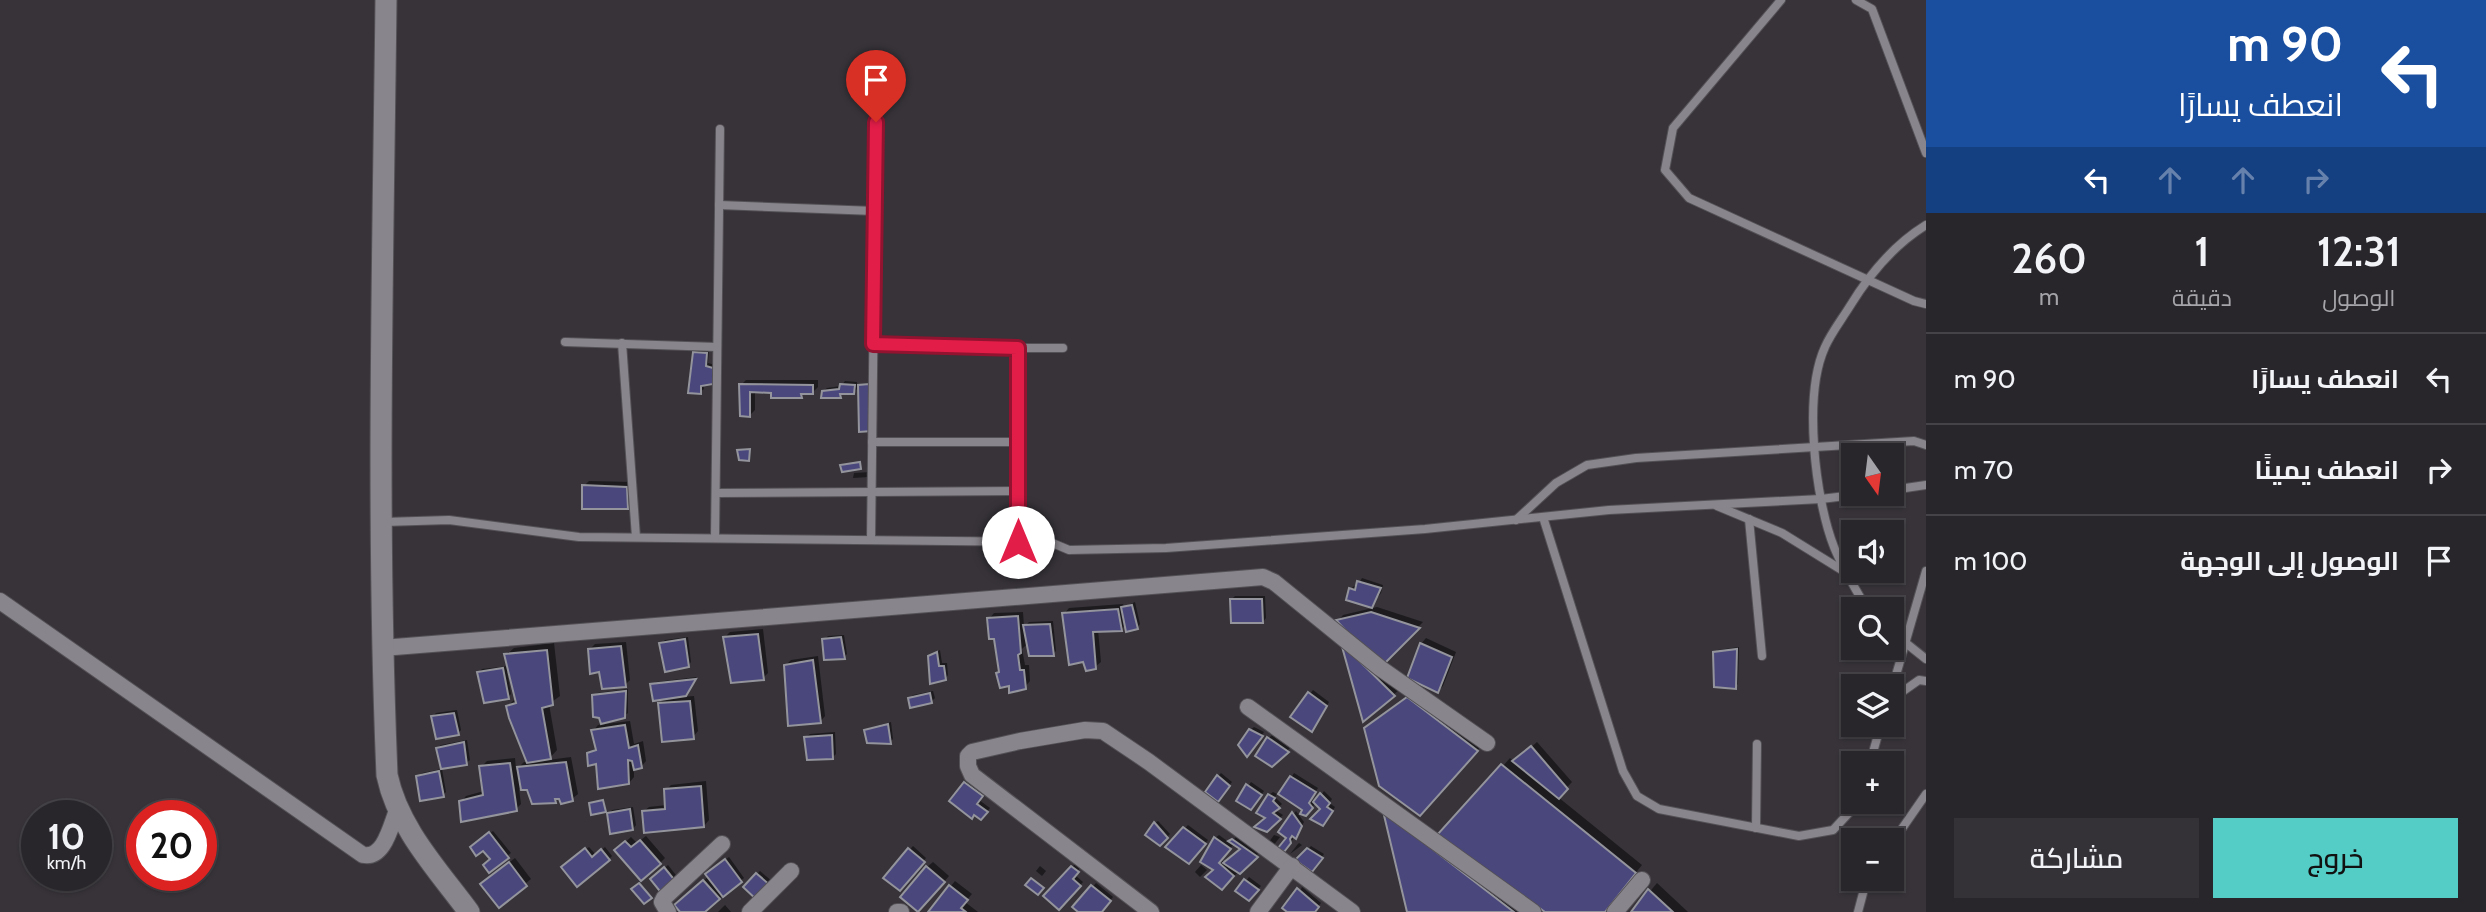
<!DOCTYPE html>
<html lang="ar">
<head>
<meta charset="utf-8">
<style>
  body { margin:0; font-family:Cabin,Cairo,sans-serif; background:#353237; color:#f1f3f6; direction:rtl; height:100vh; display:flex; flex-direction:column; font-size:26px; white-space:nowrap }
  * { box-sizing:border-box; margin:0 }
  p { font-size:23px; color:#a5a5a9 }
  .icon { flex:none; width:38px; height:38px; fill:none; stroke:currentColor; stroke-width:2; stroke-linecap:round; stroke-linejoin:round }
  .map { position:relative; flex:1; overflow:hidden; direction:ltr }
  .panel { display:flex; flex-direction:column; background:#29262b; width:560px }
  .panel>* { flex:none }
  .banner { background:#1a4fa0; color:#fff; overflow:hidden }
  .needle { width:46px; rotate:166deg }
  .fabs { position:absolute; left:1841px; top:443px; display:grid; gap:14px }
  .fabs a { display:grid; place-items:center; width:63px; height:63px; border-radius:0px; background:#29262b; box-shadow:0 2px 5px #0004,0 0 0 2px #454347; font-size:35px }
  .speed { position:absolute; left:21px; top:800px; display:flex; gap:14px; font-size:35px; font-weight:700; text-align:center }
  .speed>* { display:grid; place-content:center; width:91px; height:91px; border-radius:50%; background:#29262b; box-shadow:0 2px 5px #0004,0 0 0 2px #454347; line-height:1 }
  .speed small { font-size:18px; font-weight:400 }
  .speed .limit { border:10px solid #d22; background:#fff; color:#111 }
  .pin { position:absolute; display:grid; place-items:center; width:60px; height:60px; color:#fff; margin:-72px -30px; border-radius:50% 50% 50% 0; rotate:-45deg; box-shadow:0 0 7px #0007 }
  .pin .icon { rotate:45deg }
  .me { position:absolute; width:77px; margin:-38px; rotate:0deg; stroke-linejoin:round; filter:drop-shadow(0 0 5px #0008) }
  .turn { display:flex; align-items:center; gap:24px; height:147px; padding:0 28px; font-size:32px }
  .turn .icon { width:91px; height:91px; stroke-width:2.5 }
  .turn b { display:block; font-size:49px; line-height:60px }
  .lanes { display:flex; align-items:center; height:66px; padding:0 28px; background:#0003; justify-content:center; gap:35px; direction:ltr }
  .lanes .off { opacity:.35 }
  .eta { display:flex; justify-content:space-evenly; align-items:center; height:119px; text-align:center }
  .eta b { font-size:42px; font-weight:600; line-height:49px }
  .button { display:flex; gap:14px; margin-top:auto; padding:14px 28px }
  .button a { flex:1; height:80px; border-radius:0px; background:#54cdc7; color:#111; font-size:28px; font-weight:600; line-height:80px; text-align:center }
  .button a+a { background:#353237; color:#f1f3f6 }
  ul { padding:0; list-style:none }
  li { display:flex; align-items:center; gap:21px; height:91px; padding:0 28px; border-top:2px solid #454347 }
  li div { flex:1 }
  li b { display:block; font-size:26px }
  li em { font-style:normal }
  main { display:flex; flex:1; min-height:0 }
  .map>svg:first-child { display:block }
  .shadow { fill:#0007; fill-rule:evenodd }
  .building { fill:#4a477d; stroke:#93949c; stroke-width:2 }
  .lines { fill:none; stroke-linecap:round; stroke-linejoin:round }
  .service-casing { stroke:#545156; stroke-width:10 }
  .minor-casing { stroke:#545156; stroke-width:18 }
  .tertiary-casing { stroke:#545156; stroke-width:23 }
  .service { stroke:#89858c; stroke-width:8 }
  .minor { stroke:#89858c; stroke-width:16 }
  .tertiary { stroke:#89858c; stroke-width:21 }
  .route-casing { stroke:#92132f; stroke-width:18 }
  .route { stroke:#e11d48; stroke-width:12 }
</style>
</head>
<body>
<main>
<section class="panel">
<div class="banner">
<div class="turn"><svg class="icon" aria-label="left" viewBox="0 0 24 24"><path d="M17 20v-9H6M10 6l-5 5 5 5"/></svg><div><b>90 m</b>انعطف يسارًا</div></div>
<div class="lanes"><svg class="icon" aria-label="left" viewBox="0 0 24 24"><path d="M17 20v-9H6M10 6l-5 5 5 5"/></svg><svg class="icon off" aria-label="ahead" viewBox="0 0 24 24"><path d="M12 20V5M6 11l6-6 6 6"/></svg><svg class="icon off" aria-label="ahead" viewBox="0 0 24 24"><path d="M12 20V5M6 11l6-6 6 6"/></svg><svg class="icon off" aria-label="right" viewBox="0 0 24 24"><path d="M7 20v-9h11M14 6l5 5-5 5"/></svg></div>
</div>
<div class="eta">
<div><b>12:31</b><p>الوصول</p></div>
<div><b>1</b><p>دقيقة</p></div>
<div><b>260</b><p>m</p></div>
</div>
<ul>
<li><svg class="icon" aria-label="left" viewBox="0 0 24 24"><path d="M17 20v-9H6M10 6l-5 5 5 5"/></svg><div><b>انعطف يسارًا</b></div><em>90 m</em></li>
<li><svg class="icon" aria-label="right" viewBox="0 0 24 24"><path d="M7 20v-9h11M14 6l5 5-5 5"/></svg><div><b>انعطف يمينًا</b></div><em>70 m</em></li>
<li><svg class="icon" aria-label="arrive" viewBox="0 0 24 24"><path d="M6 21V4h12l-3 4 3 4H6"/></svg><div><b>الوصول إلى الوجهة</b></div><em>100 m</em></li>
</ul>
<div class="button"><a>خروج</a><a>مشاركة</a></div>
</section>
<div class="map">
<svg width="1926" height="912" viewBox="0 0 1926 912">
  <rect width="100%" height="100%" fill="#373339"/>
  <g class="shadow">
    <polygon points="698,349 709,350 708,363 715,365 715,379 703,384 704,389 700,392 694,353"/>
    <polygon points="746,380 818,380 818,387 812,393 805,392 801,396 755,391 755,410 750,415 741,385"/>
    <polygon points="845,381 857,382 857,389 853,393 844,392 840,396 823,391 827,388 841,386"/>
    <polygon points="870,472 869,477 853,478 854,473"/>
    <polygon points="589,481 632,482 632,502 627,507 584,486"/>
    <polygon points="1362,578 1383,585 1381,593 1371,606 1351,589 1354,586 1357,587"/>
    <polygon points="1235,596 1265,596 1266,618 1263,622 1231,600"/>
    <polygon points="1135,602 1140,624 1137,628 1127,624 1121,629 1098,630 1101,662 1095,667 1064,614 1069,608 1123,604 1124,607"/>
    <polygon points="1377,607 1423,622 1381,666 1339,620 1343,615"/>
    <polygon points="1023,612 1024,627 1029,622 1053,621 1056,651 1053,654 1028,643 1022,649 1025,665 1029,665 1030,681 1025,687 1010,683 1000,671 995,637 989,619 994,613"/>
    <polygon points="763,629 768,673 763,678 724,638 730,632"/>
    <polygon points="844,635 847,654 844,657 824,640 828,636"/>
    <polygon points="688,637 691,662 688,666 661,644 665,640"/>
    <polygon points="1426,638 1456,652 1443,686 1438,691 1421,644"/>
    <polygon points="1347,639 1399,690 1364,719"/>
    <polygon points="626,642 630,680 625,685 600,669 590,649 595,644"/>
    <polygon points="554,643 560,696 549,704 557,750 548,760 571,757 578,794 572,799 560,796 555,801 528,788 519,789 521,804 516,809 461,802 466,796 484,791 481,767 487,761 515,758 516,770 524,762 528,762 508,706 516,698 510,671 507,672 511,694 508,697 479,672 482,669 509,666 506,655 514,648"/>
    <polygon points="1739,647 1738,684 1735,687 1715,653 1718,650"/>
    <polygon points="940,650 942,663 947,663 948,675 945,679 929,657"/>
    <polygon points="818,656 825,716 820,722 786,665 791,660"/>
    <polygon points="697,677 683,697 694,696 698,731 693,737 660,703 666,697 652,685 656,682"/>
    <polygon points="628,689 628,713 624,716 601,716 594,696 597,693"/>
    <polygon points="1313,690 1329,702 1315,727 1293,717"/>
    <polygon points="933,691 935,698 931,702 910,699 913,695"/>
    <polygon points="1416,691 1484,743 1427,806 1374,721"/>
    <polygon points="457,710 461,730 458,733 433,716 436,713"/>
    <polygon points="630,721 634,744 643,741 646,761 641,767 634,769 634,777 629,783 589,753 597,747 593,731 598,725"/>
    <polygon points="891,722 893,739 890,742 866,731 869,728"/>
    <polygon points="1254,727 1264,732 1250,752 1250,730"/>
    <polygon points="835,732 836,754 833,757 806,737 810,734"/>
    <polygon points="1272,735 1290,748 1272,765 1269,738"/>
    <polygon points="467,740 470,760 466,763 437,748 441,745"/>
    <polygon points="1537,742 1572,782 1558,797 1642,865 1604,912 1548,912 1503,766 1510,758 1514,762"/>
    <polygon points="442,769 446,792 443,795 418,777 422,773"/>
    <polygon points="1221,773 1232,782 1221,796 1218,776"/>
    <polygon points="1294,773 1318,788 1311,799 1315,803 1324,791 1332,799 1329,803 1335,807 1326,821 1322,809 1316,803 1306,814 1305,809 1281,794"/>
    <polygon points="968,780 985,792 979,800 990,808 984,815 951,801"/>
    <polygon points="706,781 709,820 704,826 643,812 649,807 667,805 666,790 671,785"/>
    <polygon points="1251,782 1264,791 1254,805 1238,801"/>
    <polygon points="1273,792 1277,794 1275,797 1282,804 1275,810 1283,815 1267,830 1269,795"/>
    <polygon points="633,807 636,825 633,829 609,814 612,810"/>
    <polygon points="1296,811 1304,822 1296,836 1292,833 1293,839 1287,847 1288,838 1280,831"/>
    <polygon points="1385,811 1531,912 1409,912"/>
    <polygon points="1158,821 1170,834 1160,844 1155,823"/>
    <polygon points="1188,825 1208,840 1189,862 1168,847"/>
    <polygon points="493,831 511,853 507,856 492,859 483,848 475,844"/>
    <path d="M 1219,835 L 1230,843 L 1237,836 L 1259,853 L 1222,887 L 1215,870 L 1215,838 ZM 1235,843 L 1242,849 L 1226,863 L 1220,859 Z"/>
    <polygon points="1274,835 1280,837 1273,846 1269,842"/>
    <polygon points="646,836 665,858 660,863 617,850 631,837 637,843"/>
    <polygon points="1299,843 1302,845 1290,854 1298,844"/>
    <polygon points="913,846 926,858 900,889 886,877"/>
    <polygon points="1311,846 1324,854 1315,866 1297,860"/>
    <polygon points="589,847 596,855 605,847 612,856 609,859 567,864"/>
    <polygon points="729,857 744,878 702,912 682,912 681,900 709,876 711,871"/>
    <polygon points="515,858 531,879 499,905 488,879"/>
    <polygon points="933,862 949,876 919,911 927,867"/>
    <polygon points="1075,864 1080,868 1075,875 1083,882 1059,908 1046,896"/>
    <polygon points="668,865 679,879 652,879"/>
    <polygon points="1201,865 1207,870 1200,877 1195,872"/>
    <polygon points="1040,866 1046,871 1042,876 1036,871"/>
    <polygon points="760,871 773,882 758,899 745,887"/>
    <polygon points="1249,877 1261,886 1249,899 1238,891"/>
    <polygon points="955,881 972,894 965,902 978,912 930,912"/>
    <polygon points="1096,883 1113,897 1100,912 1081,912 1075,907"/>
    <polygon points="1657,883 1688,912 1633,912"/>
    <polygon points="1302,887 1321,903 1313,912 1290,912"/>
    <polygon points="725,905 731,912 718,912"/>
  </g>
  <g class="building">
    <polygon points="693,352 707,353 706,366 713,368 713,384 701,386 701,394 688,393"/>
    <polygon points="739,384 813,385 813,394 801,394 802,398 771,398 771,393 750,392 750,417 740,416"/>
    <polygon points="840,384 855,385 854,394 840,394 841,398 821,398 822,391 839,389"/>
    <polygon points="869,384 872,431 859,432 858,385"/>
    <polygon points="750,449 749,461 739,460 737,450"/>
    <polygon points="860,462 861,469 842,472 840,465"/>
    <polygon points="582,485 627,487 628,509 582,509"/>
    <polygon points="1357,581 1381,588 1372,608 1346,600 1349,588 1355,590"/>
    <polygon points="1230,599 1262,599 1263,623 1231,623"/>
    <polygon points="1132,605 1138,629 1126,632 1121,607"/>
    <polygon points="1118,609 1122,631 1093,632 1096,669 1086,671 1083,662 1069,665 1062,613"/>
    <polygon points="1371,612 1420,628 1380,668 1336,620"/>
    <polygon points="1018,616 1021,653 1018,655 1020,670 1024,670 1026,689 1009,693 1009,686 1000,688 996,673 999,672 994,639 989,639 987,618"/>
    <polygon points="1050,624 1054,656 1029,656 1023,625"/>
    <polygon points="758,634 764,680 731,683 723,637"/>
    <polygon points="841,637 845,659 824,660 822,639"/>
    <polygon points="685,639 689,667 665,672 659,643"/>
    <polygon points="1341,643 1395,696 1363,722"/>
    <polygon points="1420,643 1452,657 1438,693 1407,678"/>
    <polygon points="621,646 626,687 602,689 599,672 590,674 588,649"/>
    <polygon points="1737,649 1736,689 1714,687 1713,652"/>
    <polygon points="547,650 553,705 542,708 551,759 527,763 509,718 506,706 516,703 504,654"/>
    <polygon points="937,652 939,666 944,666 946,680 930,684 928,656"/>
    <polygon points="813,660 821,723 788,726 784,665"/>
    <polygon points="503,668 509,699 484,703 477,672"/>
    <polygon points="696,679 686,696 653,701 650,684"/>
    <polygon points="626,691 625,718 601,724 599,718 593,717 592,695"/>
    <polygon points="1308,692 1327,706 1312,732 1290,717"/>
    <polygon points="930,693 932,703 910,708 908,698"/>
    <polygon points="1407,697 1478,751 1420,816 1379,786 1364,728"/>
    <polygon points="690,701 694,739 662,742 658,703"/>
    <polygon points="454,713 459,735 436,739 431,716"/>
    <polygon points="888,724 891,744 867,743 864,730"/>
    <polygon points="625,725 629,748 638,745 642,768 634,770 632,761 628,760 629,784 598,789 596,764 588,766 587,753 596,750 591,730"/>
    <polygon points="1249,729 1263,736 1247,757 1238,745"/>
    <polygon points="832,735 833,759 807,760 804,737"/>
    <polygon points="1267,737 1289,752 1272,767 1255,756"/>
    <polygon points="464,742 467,765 441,769 436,748"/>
    <polygon points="1531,746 1568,789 1559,799 1512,761"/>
    <polygon points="566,762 573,801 561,804 559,799 555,799 556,803 532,804 527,790 521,790 517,767"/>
    <polygon points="510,763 517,811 461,822 459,801 483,795 479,766"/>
    <polygon points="1501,764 1636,873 1605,912 1545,912 1437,835"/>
    <polygon points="439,771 444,797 420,801 416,776"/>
    <polygon points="1217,775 1230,786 1218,802 1205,792"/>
    <polygon points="1290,776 1316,792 1309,803 1313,808 1306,816 1300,814 1302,810 1278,794"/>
    <polygon points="964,782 983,796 977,804 988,812 981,820 974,815 972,819 949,801"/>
    <polygon points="1246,784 1262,795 1251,810 1236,801"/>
    <polygon points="701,786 704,827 644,833 642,811 665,809 664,789"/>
    <polygon points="1320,793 1330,803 1327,807 1333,811 1323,826 1310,819 1320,809 1313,802"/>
    <polygon points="1268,794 1275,798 1273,801 1280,808 1273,813 1281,819 1267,832 1254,827 1265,818 1256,813"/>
    <polygon points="603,800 606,812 591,815 589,803"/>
    <polygon points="630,809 633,830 610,834 607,813"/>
    <polygon points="1383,811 1514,912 1407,912"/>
    <polygon points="1292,812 1302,826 1296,839 1292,836 1290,839 1291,843 1284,852 1278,848 1286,838 1278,832"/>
    <polygon points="1154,822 1168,838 1160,846 1145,835"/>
    <polygon points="1183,827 1206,844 1189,864 1165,847"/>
    <polygon points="489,832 509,858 489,873 483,865 490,859 483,851 476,856 470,847"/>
    <polygon points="1214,837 1231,849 1219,863 1234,876 1222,890 1205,877 1213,870 1200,862"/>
    <polygon points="1232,839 1258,857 1240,874 1223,863 1240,849 1228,841"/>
    <polygon points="640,840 661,864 641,881 614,850 625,841 631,847"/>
    <polygon points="585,848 592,857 601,849 610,860 577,887 561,867"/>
    <polygon points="908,848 925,862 900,891 883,878"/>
    <polygon points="1307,848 1323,858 1312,872 1295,860"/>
    <polygon points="725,859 742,882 723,897 705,874"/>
    <polygon points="509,862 527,886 499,908 480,884"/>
    <polygon points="926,866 945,882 918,912 900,897"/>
    <polygon points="1071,866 1079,872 1073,879 1081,886 1059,910 1043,896"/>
    <polygon points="664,867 677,883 663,895 650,879"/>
    <polygon points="756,873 771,886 758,901 743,887"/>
    <polygon points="1031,878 1044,888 1038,895 1025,885"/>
    <polygon points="1244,879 1259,890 1249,901 1235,891"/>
    <polygon points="703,880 720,899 705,912 680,912 674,905"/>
    <polygon points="639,883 652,898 644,904 631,889"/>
    <polygon points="949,885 968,900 961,908 966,912 928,912"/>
    <polygon points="1091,885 1111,901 1102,912 1078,912 1072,907"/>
    <polygon points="1297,888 1319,907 1315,912 1287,912 1282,908"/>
    <polygon points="1648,889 1673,912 1631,912"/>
  </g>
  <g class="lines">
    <g class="service-casing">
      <g id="service">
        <polyline points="1781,0 1673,128 1665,170 1689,198 1914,301 1926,304"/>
        <polyline points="1856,0 1872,9 1926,153"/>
        <polyline points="719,205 875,211"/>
        <polyline points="565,342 717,347"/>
        <polyline points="622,343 636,537"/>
        <polyline points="873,344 1018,348"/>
        <polyline points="872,442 1018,442"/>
        <polyline points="1892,490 1926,485"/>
        <polyline points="716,493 1018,491"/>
        <polyline points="1717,506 1782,533 1845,572"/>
        <polyline points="1543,517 1623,771 1637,796 1659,809 1799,836 1833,830 1859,802"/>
        <polyline points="1749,519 1762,656"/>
        <polyline points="1516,520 1556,483 1587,465 1636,458 1914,441 1926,445"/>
        <polyline points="384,522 449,520 579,537 1050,542 1069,550 1166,548 1425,529 1609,510 1821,499 1862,494"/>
        <polyline points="715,538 720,129"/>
        <polyline points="871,540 876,122"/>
        <polyline points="1018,542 1018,348 1063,348"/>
        <path d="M 1869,609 L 1864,604 C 1854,586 1842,567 1834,547 C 1815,499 1803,395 1825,347 C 1831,333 1842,319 1850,306 C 1869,275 1895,244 1926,225"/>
        <polyline points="1892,632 1926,659"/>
        <polyline points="1892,689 1926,571"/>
        <polyline points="1892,699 1919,680 1926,681"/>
        <polyline points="1870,763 1881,724"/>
        <polyline points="1756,828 1757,744"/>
        <polyline points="1892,843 1926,794"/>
        <polyline points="1858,912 1867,878"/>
      </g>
    </g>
    <g class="minor-casing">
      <g id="minor">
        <path d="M 0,601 L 363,855 C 385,859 391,824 398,808"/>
        <polyline points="382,648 1263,577 1274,582 1380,668 1487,743"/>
        <polyline points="1248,707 1533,912"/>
        <polyline points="668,912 662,902 664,898 722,844"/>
        <polyline points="750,912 791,871"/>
        <polyline points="897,912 901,912"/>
        <polyline points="1151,912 972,775 968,766 968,756 972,752 1020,741 1085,730 1103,731 1149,762 1352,912"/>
        <polyline points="1258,912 1292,866"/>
        <polyline points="1615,912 1642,880"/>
      </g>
    </g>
    <g class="tertiary-casing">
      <path id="tertiary" d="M 386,0 C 383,258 376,517 387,775 C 398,828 438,870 469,912"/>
    </g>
    <use href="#service" class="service"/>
    <use href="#minor" class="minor"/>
    <use href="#tertiary" class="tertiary"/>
  </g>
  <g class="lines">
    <g class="route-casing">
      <polyline id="route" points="876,122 873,344 1018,348 1018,542"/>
    </g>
    <use href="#route" class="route"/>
  </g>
</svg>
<div class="fabs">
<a><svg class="needle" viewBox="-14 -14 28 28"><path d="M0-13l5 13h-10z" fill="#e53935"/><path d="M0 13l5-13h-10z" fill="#a5a5a9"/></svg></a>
<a><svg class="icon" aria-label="sound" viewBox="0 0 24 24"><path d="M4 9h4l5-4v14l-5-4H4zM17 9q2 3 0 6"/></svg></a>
<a><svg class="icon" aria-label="search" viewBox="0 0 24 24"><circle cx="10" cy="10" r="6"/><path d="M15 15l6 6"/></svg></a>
<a><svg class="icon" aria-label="layers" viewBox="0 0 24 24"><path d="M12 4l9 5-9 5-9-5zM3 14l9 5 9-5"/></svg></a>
<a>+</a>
<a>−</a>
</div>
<div class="speed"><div>10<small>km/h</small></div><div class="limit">20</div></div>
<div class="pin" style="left:876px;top:122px;background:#d93025"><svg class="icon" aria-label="arrive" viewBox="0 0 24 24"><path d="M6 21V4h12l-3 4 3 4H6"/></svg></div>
<svg class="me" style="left:1018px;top:542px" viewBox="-20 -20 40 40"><circle r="19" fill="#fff"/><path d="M0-13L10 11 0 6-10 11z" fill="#e11d48"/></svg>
</div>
</main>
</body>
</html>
